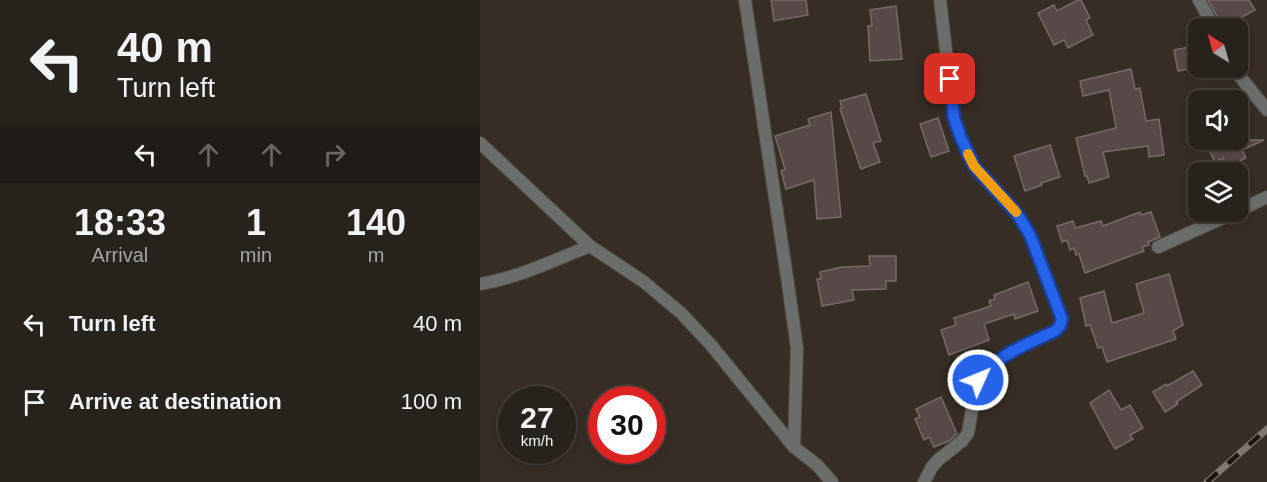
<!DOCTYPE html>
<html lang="en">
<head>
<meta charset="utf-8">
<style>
  body { margin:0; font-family:Arial,sans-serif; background:#302a25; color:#f1f3f6; height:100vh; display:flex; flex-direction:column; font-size:22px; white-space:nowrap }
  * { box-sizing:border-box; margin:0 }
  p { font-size:20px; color:#a5a4a3 }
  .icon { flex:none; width:33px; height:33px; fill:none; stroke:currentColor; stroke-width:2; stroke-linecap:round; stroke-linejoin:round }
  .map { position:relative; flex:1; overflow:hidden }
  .panel { display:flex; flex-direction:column; background:#28221c; width:480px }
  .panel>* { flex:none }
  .guide { background:#28221c; color:#f1f3f6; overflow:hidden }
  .needle { width:39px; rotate:323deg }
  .fabs { position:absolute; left:708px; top:18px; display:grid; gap:12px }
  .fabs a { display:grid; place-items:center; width:60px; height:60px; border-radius:12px; background:#28221c; box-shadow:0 3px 9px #0003,0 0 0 2px #443f3b; font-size:30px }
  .speed { position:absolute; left:18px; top:386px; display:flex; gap:12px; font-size:30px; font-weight:700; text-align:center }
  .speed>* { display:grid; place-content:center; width:78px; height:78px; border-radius:50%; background:#28221c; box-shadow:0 3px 9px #0003,0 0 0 2px #443f3b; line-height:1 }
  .speed small { font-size:15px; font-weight:400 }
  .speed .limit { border:9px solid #d22; background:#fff; color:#111 }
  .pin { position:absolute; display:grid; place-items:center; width:51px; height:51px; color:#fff; margin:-26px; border-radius:12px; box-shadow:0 3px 9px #0006 }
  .me { position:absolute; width:66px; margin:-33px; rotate:46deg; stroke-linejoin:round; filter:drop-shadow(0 0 4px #0008) }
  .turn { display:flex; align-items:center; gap:21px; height:126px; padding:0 18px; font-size:27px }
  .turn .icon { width:78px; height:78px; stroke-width:2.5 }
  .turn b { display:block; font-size:42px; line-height:51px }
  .lanes { display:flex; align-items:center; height:57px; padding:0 18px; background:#0003; justify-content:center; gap:30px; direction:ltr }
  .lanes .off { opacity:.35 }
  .eta { display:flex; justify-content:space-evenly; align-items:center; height:102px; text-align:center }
  .eta b { font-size:36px; font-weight:700; line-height:42px }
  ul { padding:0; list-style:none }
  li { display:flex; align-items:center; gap:18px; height:78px; padding:0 18px }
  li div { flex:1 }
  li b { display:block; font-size:22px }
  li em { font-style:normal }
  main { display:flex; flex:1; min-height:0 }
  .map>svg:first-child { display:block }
  .building { fill:#574948; stroke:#796a69; stroke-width:1.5 }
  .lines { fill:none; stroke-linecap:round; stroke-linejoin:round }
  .minor-casing { stroke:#534a43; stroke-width:14 }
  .minor { stroke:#696e6a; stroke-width:12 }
  .rail-casing { stroke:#7f7770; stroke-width:7 }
  .rail { stroke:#1a1613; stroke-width:4.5; stroke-dasharray:14; stroke-linecap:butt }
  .route-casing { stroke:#184099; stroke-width:15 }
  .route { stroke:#2563eb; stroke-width:10 }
  .slow { stroke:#f59e0b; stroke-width:10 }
</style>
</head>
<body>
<main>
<section class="panel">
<div class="guide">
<div class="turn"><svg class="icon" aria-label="left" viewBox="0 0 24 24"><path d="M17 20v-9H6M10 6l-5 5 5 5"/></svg><div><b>40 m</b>Turn left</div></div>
<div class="lanes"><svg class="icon" aria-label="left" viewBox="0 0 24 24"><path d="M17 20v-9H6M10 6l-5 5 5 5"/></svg><svg class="icon off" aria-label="ahead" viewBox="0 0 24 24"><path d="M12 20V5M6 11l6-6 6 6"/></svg><svg class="icon off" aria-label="ahead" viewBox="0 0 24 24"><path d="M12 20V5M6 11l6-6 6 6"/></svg><svg class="icon off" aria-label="right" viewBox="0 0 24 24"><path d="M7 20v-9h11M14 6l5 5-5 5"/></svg></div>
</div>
<div class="eta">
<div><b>18:33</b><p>Arrival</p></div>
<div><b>1</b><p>min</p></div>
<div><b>140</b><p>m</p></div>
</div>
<ul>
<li><svg class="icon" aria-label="left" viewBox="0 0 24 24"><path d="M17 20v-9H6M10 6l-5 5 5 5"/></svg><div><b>Turn left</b></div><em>40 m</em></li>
<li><svg class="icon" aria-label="arrive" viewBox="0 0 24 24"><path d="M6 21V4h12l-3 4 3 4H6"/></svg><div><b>Arrive at destination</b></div><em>100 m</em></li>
</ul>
</section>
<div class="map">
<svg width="787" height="482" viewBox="0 0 787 482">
  <rect width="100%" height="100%" fill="#362d25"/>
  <g class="building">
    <polygon points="291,0 326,0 328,15 294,21"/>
    <polygon points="598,0 601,0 610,18 606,20 613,35 588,48 584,40 574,45 558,13 574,5 577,11"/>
    <polygon points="728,0 769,0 775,10 742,28 741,24"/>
    <polygon points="416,6 422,59 390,61 388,26 392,26 390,10"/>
    <polygon points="709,47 713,68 698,71 694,50"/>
    <polygon points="651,69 655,89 660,88 666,121 679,119 684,155 669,157 668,146 623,152 629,177 609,183 607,176 605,176 596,138 636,128 629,90 603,96 600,81"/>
    <polygon points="386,94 401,141 393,143 400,162 381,169 360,109 362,108 360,101"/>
    <polygon points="351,112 361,217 337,219 334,180 306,189 301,171 305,169 295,136 330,125 328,119"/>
    <polygon points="458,118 469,151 451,157 440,124"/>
    <polygon points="724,140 784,140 762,150 766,158 747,167 743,158 735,162"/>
    <polygon points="570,145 580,177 561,183 562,185 545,191 534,156"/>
    <polygon points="660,212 661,215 671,212 680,237 668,242 669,245 662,247 664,251 605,273 599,254 596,255 594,248 590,250 587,240 582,242 577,226 593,221 595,228 621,221 623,226"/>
    <polygon points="389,256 416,256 416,281 406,281 406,289 372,290 374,300 342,306 337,279 341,279 340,272 362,267 390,266"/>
    <polygon points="689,274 703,325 693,331 696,339 627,362 622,347 618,348 610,325 606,326 600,298 624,291 632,323 664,313 656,284"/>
    <polygon points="548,282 558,311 535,319 534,314 504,324 509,340 469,355 461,330 476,325 474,318 511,306 509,301 515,299 514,295"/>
    <polygon points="713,371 722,385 696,402 698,404 685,412 673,392 686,384 687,386"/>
    <polygon points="629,390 641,410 650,405 663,428 650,435 653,439 635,449 610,403"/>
    <polygon points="461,397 477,434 469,441 454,447 449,437 444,440 435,419 440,417 436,409"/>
  </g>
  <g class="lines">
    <g class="minor-casing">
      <g id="minor">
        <polyline points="265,0 308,284 317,348 314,447"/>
        <polyline points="719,0 734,28"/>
        <polyline points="753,68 787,110"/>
        <polyline points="0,143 110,246 164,282 201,313 231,345 314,447 337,465 352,482"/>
        <polyline points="758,211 787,197"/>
        <polyline points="678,247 756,212"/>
        <path d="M 0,284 C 38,278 74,260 110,246"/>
        <path d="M 444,482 L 452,467 L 458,460 L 482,441 L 488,433 L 497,380 C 518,355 547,344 575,331 L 580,325 L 582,319 L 550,235 L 538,215 L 494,167 L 481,138 L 474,118 L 460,0"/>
      </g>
    </g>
    <use href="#minor" class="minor"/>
    <g class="rail-casing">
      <polyline id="rail" points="727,482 787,429"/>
    </g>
    <use href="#rail" class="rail"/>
  </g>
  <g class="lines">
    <g class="route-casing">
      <path id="route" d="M 470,79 L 474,118 L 481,138 L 494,166 L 538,215 L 550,235 L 582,319 L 580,326 L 575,331 C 547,344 517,355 498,380"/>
    </g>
    <use href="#route" class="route"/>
    <polyline class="slow" points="488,154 494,166 536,212"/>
  </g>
</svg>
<div class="fabs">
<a><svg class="needle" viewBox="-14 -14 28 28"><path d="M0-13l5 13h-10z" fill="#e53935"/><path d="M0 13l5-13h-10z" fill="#a5a4a3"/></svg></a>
<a><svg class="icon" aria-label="sound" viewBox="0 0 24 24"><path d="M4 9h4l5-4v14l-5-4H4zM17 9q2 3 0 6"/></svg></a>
<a><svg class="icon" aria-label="layers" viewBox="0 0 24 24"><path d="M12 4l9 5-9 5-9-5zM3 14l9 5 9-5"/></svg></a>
</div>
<div class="speed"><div>27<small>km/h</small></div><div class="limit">30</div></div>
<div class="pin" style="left:470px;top:79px;background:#d93025"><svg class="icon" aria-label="arrive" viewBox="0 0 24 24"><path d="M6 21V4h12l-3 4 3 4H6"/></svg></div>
<svg class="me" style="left:498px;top:380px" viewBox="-20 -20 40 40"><circle r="17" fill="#2563eb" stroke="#fff" stroke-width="3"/><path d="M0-11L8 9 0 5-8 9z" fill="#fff"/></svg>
</div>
</main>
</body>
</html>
